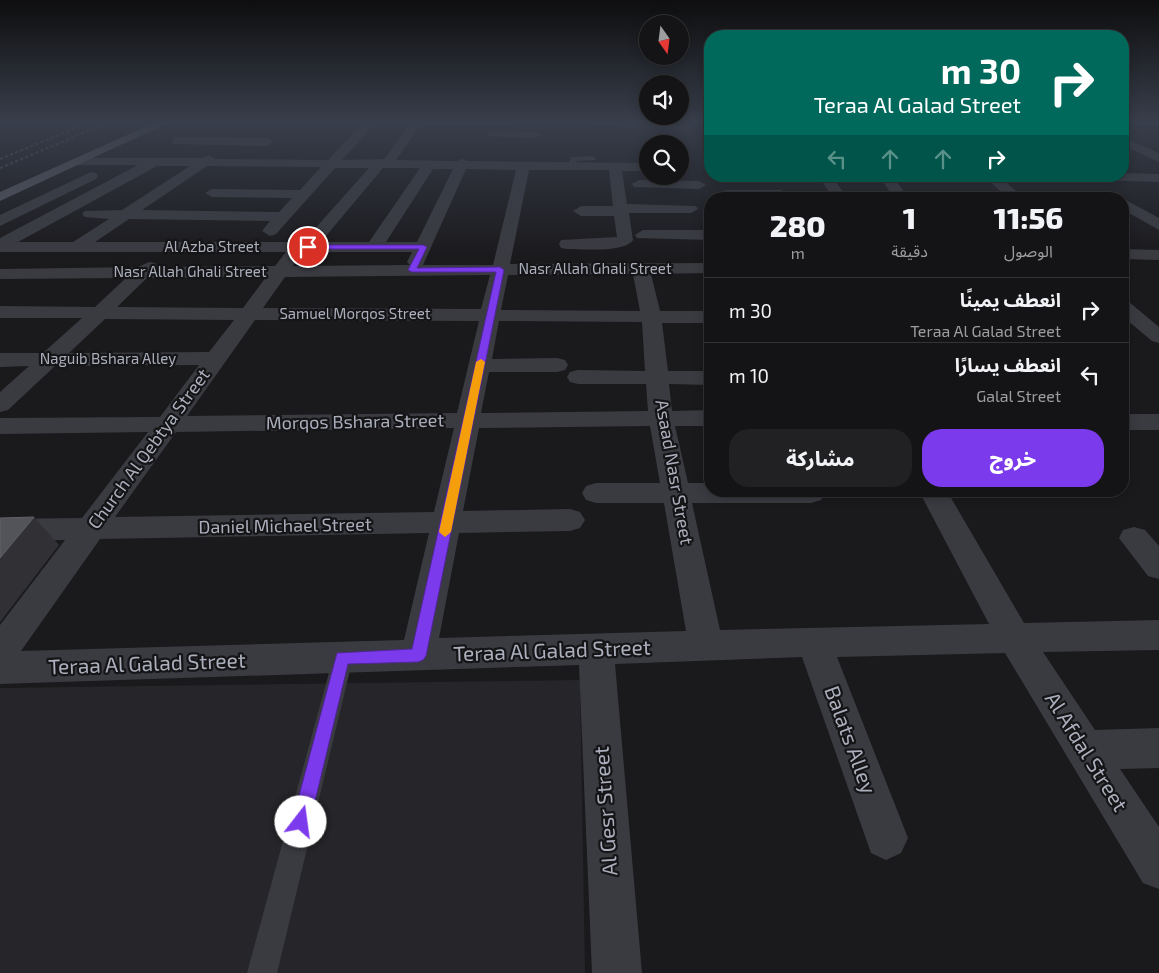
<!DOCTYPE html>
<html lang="ar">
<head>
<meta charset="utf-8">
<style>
  body { margin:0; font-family:"Exo 2","Noto Sans Arabic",sans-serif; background:#212022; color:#f1f3f6; direction:rtl; height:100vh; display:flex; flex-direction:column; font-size:19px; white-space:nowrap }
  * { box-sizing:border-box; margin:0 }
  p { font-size:16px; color:#9d9ea0 }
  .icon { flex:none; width:28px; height:28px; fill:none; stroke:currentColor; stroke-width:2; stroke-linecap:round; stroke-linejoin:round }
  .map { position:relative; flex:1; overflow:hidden; direction:ltr }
  .side { position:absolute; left:704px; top:192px; width:425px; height:305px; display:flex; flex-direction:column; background:#141315; border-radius:20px; box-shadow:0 2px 12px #0003,0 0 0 1px #333234; direction:rtl }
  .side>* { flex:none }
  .guide { position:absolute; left:704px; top:30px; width:425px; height:152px; border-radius:20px; box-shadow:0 2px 12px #0003,0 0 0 1px #333234; direction:rtl; background:#00695c; color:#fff; overflow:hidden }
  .needle { width:32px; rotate:166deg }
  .tools { position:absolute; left:639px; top:15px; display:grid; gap:10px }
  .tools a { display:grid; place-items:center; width:50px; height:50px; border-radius:50%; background:#141315; box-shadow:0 2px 12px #0003,0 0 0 1px #333234; font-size:25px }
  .pin { position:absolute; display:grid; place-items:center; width:42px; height:42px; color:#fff; margin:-21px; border:2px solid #fff; border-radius:50%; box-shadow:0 1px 5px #0007 }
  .me { position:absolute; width:55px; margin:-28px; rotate:15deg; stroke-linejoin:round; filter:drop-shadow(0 0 4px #0008) }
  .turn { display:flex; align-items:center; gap:18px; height:105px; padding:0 25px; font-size:22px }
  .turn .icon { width:65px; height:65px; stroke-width:2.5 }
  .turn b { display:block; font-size:35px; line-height:42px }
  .lanes { display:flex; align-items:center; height:48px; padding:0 25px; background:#0003; justify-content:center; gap:25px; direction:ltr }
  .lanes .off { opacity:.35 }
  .eta { display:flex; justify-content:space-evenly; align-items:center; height:85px; text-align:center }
  .eta b { font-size:30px; font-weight:800; line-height:35px }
  .button { display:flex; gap:10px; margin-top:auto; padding:10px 25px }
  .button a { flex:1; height:58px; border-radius:20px; background:#7c3aed; color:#fff; font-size:20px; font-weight:800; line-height:58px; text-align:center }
  .button a+a { background:#212022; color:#f1f3f6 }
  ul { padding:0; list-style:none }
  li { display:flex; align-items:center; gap:15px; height:65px; padding:0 25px; border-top:1px solid #333234 }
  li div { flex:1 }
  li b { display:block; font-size:19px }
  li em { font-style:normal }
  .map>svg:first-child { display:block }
  .built { fill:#262529 }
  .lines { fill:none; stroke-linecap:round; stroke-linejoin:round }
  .service { fill:#3a3b41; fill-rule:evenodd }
  .minor { fill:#3a3b41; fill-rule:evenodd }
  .primary { fill:#565760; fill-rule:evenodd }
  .rail { stroke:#4d4e56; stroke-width:2; stroke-dasharray:3 2.5; stroke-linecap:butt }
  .shaded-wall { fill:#313135 }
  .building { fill:#53545a; stroke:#616269 }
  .route { fill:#7c3aed; stroke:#51269a }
  .slow { fill:#f59e0b }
  .labels { text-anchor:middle; stroke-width:4.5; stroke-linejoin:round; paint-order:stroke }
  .far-street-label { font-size:15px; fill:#abafbc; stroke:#151417 }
  .street-label { font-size:18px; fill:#abafbc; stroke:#151417 }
  .near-street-label { font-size:21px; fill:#abafbc; stroke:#151417 }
</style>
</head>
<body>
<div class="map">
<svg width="1159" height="973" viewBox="0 0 1159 973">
  <rect width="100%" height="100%" fill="#1a191c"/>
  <polygon class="built" points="580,680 585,973 0,973 0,688"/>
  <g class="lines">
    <g class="service">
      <polygon points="592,156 596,158 595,160 577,161 572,167 568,165 571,157"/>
      <polygon points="343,649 350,651 353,658 277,973 247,973 333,658 336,651"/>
    </g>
    <g class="minor">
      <path d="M 364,122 L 376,122 L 342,160 L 384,159 L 412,122 L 516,122 L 518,124 L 512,127 L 421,125 L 396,160 L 457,161 L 462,159 L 467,161 L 648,163 L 648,171 L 622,171 L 627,204 L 696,206 L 698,209 L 691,213 L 629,213 L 633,240 C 624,253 582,249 567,249 L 561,248 L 559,244 L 561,240 L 617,237 L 614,216 L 581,216 L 573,211 L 581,206 L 613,206 L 609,170 L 529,170 L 510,264 L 710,263 L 710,273 L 651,274 L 660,311 L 710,311 L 710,323 L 662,323 L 668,371 L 710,371 L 710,385 L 669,384 L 672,411 L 710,410 L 710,426 L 675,426 L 688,483 L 710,483 L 710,491 L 825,493 L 821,500 L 811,503 L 692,503 L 720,630 L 989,624 L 919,491 L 947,491 L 1024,623 L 1159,620 L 1159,650 L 1043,652 L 1095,730 L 1159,728 L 1159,768 L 1120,769 L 1159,827 L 1159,889 L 1143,883 L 1005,653 L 837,657 L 908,838 L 901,853 L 886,860 L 871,853 L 802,657 L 615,664 L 642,973 L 592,973 L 579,665 L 0,684 L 0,625 L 65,540 L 0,541 L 0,519 L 82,518 L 148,432 L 0,434 L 0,418 L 160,417 L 199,365 L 55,366 L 8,410 L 0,412 L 0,392 L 29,366 L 0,367 L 0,353 L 43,353 L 82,318 L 0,318 L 0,306 L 95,307 L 126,278 L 0,279 L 0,269 L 138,267 L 149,262 L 155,263 L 158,267 L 275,266 L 286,252 L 0,252 L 0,238 L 138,165 L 79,165 L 74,164 L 73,161 L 74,158 L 201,158 L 209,155 L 215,159 L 328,160 ZM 157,166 L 190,166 L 122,210 L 85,211 L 82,214 L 85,217 L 109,219 L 73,242 L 18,242 ZM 207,166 L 321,167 L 300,190 L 212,189 L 205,193 L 212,197 L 292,198 L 279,212 L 142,210 ZM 335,168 L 369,168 L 303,242 L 95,242 L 129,219 L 270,221 L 262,231 L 270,236 L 276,234 ZM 383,168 L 420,168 L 369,242 L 321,242 ZM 433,169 L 453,169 L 417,242 L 386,242 ZM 466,169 L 516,170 L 493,265 L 423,265 ZM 303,252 L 412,252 L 407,262 L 410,265 L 293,266 ZM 633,274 L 640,311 L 501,310 L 508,275 ZM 490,275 L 481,309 L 263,308 L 285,277 ZM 266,277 L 243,308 L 117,307 L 147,278 ZM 105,319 L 234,320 L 209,352 L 69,353 ZM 255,320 L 479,321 L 457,413 L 187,416 ZM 499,321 L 642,322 L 645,371 L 578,370 L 570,372 L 567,377 L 570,382 L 578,384 L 646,384 L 648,411 L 481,413 L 489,372 L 557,372 L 565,370 L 568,365 L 565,360 L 557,358 L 492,359 ZM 650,426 L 660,483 L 596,483 L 586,486 L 582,493 L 586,500 L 596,503 L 664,503 L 686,631 L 439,638 L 459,533 L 570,531 L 580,528 L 585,520 L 580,512 L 570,509 L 463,511 L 479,428 ZM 454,428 L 434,512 L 115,517 L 176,432 ZM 429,533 L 404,640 L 21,651 L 100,539 Z"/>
      <polygon points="583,122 686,124 692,127 686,130 589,125"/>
      <polygon points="1123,122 1159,122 1159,126 1129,125"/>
      <polygon points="492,131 534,132 540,135 534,138 488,136 488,132"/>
      <polygon points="177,137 268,138 274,142 268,146 173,144 173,138"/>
      <polygon points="1122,137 1159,153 1159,162 1122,145"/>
      <polygon points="91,172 96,173 98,176 96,179 0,226 0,215"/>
      <polygon points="1122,173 1159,174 1159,182 1090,180 1083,176 1122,176"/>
      <polygon points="818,176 832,176 848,199 834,199"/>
      <polygon points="879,176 893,176 909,199 895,199"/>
      <polygon points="984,176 999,176 1025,199 1009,199"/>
      <polygon points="639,180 699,181 706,185 699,189 634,187 632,184"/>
      <polygon points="727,190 781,190 788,194 781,198 722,197 720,194 722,191"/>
      <polygon points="1122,198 1159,218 1159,230 1122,209 1122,199 1117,199"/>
      <polygon points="643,230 710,230 710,240 637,238 635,235"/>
      <polygon points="1122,249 1159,250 1159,260 1122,259"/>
      <polygon points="1122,300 1129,302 1159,327 1159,343 1152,341 1122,316"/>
      <rect x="1122" y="414" width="37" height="16"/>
      <polygon points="1134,527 1145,530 1159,546 1159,579 1148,576 1119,538 1123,530"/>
    </g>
    <polygon class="primary" points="156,122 170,122 0,201 0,192"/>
    <g class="rail">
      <polyline points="0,159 91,122"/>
      <polyline points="0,168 110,122"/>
    </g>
  </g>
  <polygon class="shaded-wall" points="34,517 59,545 0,622 0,558"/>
  <polygon class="building" points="34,517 0,558 0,518"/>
  <linearGradient id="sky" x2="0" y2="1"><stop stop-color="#0e0e0f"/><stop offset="0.47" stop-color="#383e4b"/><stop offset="1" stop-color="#383e4b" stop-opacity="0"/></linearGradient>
  <rect width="1159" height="258" fill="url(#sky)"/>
  <polygon class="route" points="306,245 423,245 427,247 417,268 500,267 504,270 426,656 423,660 418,662 348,664 310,822 307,829 301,831 295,829 292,822 337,653 412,649 496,272 412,272 408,270 419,249 308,249"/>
  <polygon class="slow" points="481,359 485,362 451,532 445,537 439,532 476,362"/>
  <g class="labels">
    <g class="far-street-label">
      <text x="212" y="252">Al Azba Street</text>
      <text x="595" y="274">Nasr Allah Ghali Street</text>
      <text x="190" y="277">Nasr Allah Ghali Street</text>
      <text x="355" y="319">Samuel Morqos Street</text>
      <text x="108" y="364">Naguib Bshara Alley</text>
    </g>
    <g class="street-label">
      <text transform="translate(355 422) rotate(-1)" y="6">Morqos Bshara Street</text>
      <text transform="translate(149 449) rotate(-54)" y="6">Church Al Qebtya Street</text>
      <text transform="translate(674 472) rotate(80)" y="6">Asaad Nasr Street</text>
      <text transform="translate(285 526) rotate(-1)" y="6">Daniel Michael Street</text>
    </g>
    <g class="near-street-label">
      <text transform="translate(552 651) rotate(-2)" y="7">Teraa Al Galad Street</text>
      <text transform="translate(147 664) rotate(-2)" y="7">Teraa Al Galad Street</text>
      <text transform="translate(850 740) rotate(70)" y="7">Balats Alley</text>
      <text transform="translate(1086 752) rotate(58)" y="7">Al Afdal Street</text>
      <text transform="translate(606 811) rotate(-94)" y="7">Al Gesr Street</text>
    </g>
  </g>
</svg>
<div class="tools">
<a><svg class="needle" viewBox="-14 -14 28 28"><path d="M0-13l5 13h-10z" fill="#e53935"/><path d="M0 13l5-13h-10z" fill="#9d9ea0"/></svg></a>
<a><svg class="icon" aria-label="sound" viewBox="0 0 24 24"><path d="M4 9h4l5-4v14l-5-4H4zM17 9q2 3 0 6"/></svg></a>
<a><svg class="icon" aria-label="search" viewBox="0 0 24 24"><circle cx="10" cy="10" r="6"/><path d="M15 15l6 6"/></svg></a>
</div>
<div class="pin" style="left:308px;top:247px;background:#d93025"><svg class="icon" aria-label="arrive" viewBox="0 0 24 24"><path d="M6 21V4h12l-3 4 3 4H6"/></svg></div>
<svg class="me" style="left:301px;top:822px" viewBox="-20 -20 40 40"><circle r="19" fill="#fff"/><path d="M0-13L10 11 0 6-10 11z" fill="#7c3aed"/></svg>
<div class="guide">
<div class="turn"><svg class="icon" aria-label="right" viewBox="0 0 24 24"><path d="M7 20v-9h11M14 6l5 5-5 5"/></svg><div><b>30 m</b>Teraa Al Galad Street</div></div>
<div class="lanes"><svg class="icon off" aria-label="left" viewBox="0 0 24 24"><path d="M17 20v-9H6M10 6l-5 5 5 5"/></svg><svg class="icon off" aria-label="ahead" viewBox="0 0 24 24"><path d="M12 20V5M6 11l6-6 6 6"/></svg><svg class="icon off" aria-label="ahead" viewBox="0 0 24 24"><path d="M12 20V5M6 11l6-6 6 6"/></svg><svg class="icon" aria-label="right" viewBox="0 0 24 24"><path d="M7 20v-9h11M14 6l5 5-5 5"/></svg></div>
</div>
<section class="side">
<div class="eta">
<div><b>11:56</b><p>الوصول</p></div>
<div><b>1</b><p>دقيقة</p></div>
<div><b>280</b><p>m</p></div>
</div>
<ul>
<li><svg class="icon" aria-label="right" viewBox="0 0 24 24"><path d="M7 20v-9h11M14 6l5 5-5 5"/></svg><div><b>انعطف يمينًا</b><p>Teraa Al Galad Street</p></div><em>30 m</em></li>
<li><svg class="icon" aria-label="left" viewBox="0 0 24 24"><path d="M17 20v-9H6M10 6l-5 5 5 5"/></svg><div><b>انعطف يسارًا</b><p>Galal Street</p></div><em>10 m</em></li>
</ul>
<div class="button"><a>خروج</a><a>مشاركة</a></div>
</section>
</div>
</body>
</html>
